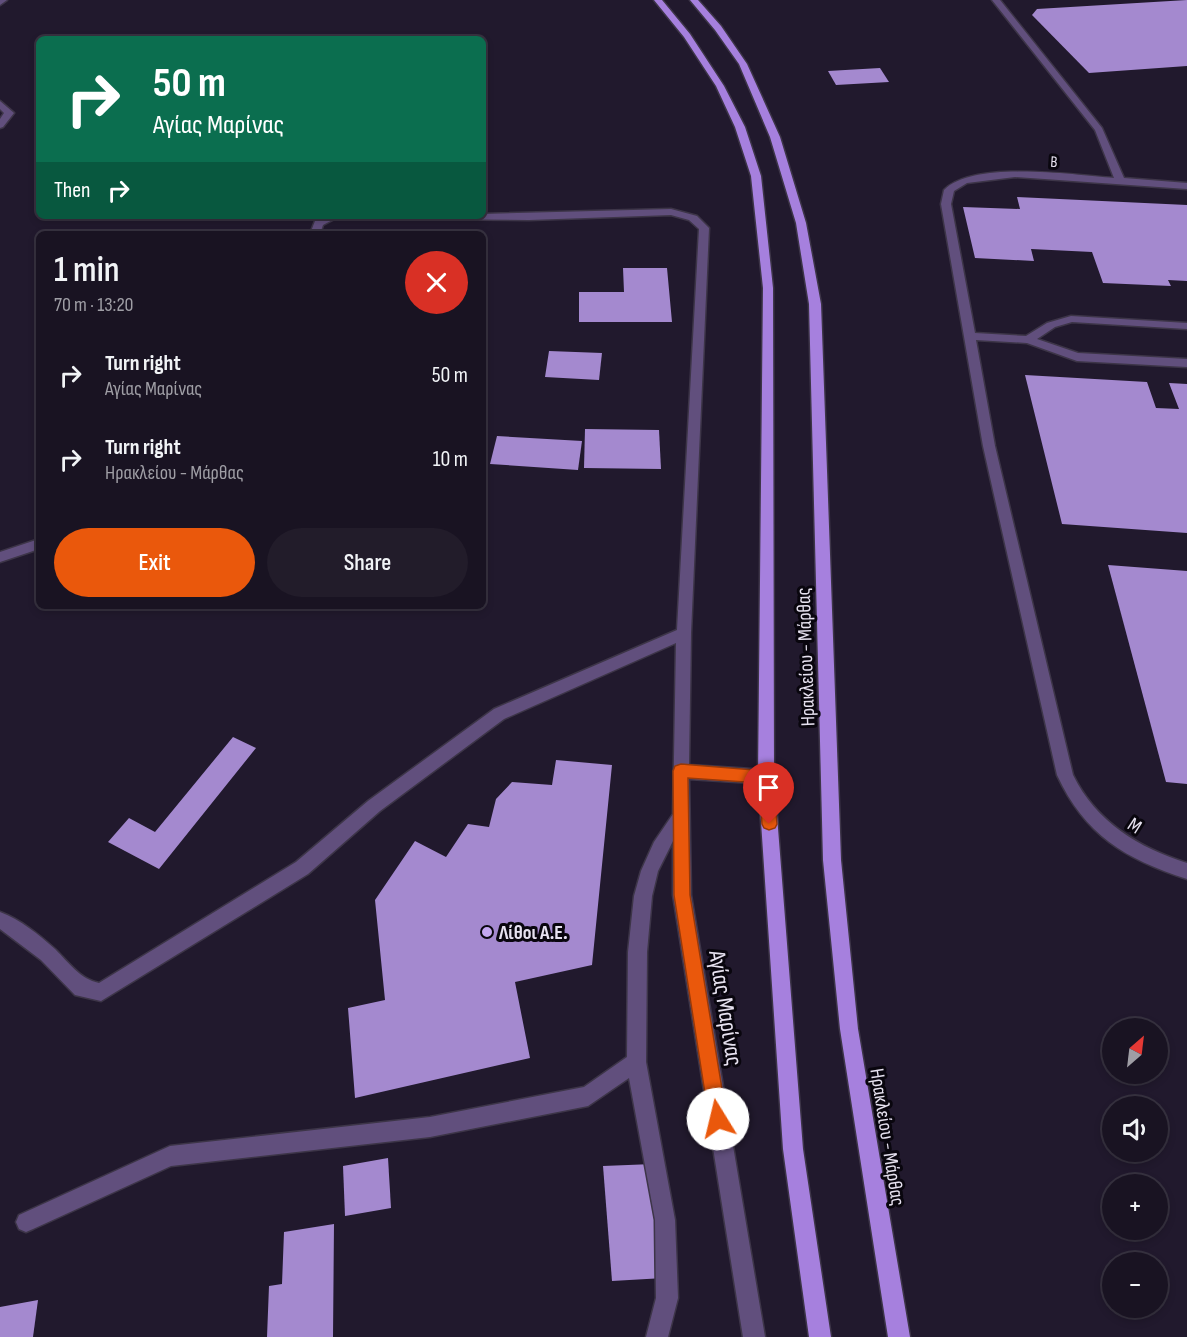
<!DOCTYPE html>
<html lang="en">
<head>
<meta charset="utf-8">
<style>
  body { margin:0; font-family:"Sofia Sans Condensed",sans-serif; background:#221c2a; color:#f1f3f6; height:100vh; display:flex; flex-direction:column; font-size:22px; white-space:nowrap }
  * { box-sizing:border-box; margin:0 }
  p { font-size:20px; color:#9f9ea5 }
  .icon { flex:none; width:33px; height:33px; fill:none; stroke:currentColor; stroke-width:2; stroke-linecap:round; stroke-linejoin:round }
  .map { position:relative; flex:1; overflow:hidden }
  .side { position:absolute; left:36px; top:231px; width:450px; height:378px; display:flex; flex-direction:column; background:#191322; border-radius:9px; box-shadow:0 3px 9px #0003,0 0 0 2px #373240 }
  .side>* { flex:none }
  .banner { position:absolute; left:36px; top:36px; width:450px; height:183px; border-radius:9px; box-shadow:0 3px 9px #0003,0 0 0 2px #373240; background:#0b6e4f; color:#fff; overflow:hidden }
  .needle { width:39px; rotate:28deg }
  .controls { position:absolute; left:1102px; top:1018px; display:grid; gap:12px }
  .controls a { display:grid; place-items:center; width:66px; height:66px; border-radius:50%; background:#191322; box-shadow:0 3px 9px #0003,0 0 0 2px #373240; font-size:30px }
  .pin { position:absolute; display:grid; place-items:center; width:51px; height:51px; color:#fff; margin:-62px -26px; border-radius:50% 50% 50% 0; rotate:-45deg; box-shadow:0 0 6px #0007 }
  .pin .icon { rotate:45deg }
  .me { position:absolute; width:66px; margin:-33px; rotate:351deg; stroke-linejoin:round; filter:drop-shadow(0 0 4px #0008) }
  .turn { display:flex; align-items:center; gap:21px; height:126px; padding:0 18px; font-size:27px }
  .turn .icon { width:78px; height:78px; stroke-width:2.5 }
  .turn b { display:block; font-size:42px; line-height:51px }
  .then { display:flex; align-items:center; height:57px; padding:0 18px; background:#0003; gap:12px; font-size:22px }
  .round { display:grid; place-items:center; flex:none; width:63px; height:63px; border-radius:32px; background:#221c2a }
  .summary { display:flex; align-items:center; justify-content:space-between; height:102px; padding:0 18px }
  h1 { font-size:36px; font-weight:600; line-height:45px }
  .primary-button { display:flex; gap:12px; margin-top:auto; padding:12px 18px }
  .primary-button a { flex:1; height:69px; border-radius:36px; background:#ea580c; color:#fff; font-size:24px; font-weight:600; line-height:69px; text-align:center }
  .primary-button a+a { background:#221c2a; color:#f1f3f6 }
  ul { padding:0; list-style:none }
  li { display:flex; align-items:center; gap:18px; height:84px; padding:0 18px }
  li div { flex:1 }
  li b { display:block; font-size:22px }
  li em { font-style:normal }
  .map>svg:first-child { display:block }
  .building { fill:#a489cf }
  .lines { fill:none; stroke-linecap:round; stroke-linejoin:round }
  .minor-casing { stroke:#3d3548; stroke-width:3 }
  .major-casing { stroke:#3d3548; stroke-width:3 }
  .minor { fill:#614f7d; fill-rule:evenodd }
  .major { fill:#a680de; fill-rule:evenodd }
  .route { fill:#ea580c; stroke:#983908; stroke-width:1.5 }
  .poi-dot { fill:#c4a7f1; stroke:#09060e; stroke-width:2 }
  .labels { text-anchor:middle; stroke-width:6; stroke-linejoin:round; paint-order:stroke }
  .far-street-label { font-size:16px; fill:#e7e2f0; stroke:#09060e }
  .street-label { font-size:20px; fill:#e7e2f0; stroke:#09060e }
  .poi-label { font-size:20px; font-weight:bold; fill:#e7e2f0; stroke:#09060e; text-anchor:start }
  .near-street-label { font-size:24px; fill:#e7e2f0; stroke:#09060e }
</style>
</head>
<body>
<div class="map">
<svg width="1187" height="1337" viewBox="0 0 1187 1337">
  <rect width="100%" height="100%" fill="#21192d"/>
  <g class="building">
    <polygon points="1187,0 1187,66 1089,73 1032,15 1037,9"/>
    <polygon points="880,68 889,82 836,85 828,71"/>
    <polygon points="1017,197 1187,205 1187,281 1168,280 1171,286 1103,283 1092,252 1031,249 1034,261 975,258 963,207 1020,209"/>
    <polygon points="623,268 667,268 672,322 579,322 579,292 624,292"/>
    <polygon points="549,351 602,353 599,380 545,377"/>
    <polygon points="1025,375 1147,382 1156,408 1179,409 1169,383 1187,384 1187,533 1062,524"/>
    <polygon points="585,429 659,430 661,469 584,468"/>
    <polygon points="497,436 582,441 578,470 490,464"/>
    <polygon points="1108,565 1187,571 1187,784 1166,782"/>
    <polygon points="233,737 256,748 159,869 108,842 129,818 155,832"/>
    <polygon points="556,760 612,765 592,965 515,982 530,1058 355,1098 348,1008 385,1000 375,900 415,841 446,857 468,824 489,827 496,799 512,782 552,785"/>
    <polygon points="388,1158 391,1208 345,1216 343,1166"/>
    <polygon points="653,1164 664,1278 612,1281 603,1166"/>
    <polygon points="334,1224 333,1337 267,1337 269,1286 282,1284 284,1232"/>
    <polygon points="38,1300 33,1337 0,1337 0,1307"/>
  </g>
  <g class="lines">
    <g class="minor-casing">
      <g id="minor">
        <polygon points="0,0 7,0 0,5"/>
        <path d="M 992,0 L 1000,0 L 1102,128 L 1124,178 L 1187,183 L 1187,189 L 1015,177 L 967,183 L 954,191 L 951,204 L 975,333 L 1026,336 L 1047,323 L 1071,316 L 1187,323 L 1187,329 L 1072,322 L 1055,327 L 1037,339 L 1078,353 L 1187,359 L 1187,367 L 1077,361 L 1027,343 L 976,340 L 995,446 L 1073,775 C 1096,822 1139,848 1187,863 L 1187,879 C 1125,859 1085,835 1057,775 L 983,446 L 941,204 L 944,190 C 974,160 1073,175 1114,178 L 1095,130 Z"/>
        <polygon points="0,101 14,113 3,127 0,128 0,119 4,113 0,109"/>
        <path d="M 671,209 L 697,216 L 709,228 L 691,633 L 689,765 L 766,770 L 772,772 L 774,777 L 772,782 L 766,784 L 689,779 L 691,895 L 765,1337 L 743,1337 L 673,895 L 673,841 L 658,871 L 652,896 L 647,952 L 646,1062 L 675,1220 L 678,1298 L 668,1337 L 646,1337 L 656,1298 L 655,1220 L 629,1078 L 588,1106 L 430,1137 L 171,1166 L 33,1229 L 26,1232 L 19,1229 L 16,1222 L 19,1215 L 170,1146 L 430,1117 L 584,1087 L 627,1057 L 628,952 L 634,896 L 641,871 L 654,842 L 673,814 L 676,643 L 504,719 L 380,811 L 308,874 L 101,1001 L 75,995 L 41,960 L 0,929 L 0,912 C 21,920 38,934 55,949 C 69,963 80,979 99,983 L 296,862 L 368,801 L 494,709 L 677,630 L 699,229 L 689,220 L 671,215 L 529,220 L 421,219 L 416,216 L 483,216 L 483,214 Z"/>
        <polygon points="326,216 340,216 323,225 320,234 310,234 315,221"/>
        <polygon points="39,539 39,549 0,562 0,552"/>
      </g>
    </g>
    <g class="major-casing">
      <g id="major">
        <polygon points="654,0 662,0 690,34 724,86 745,127 761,176 773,288 774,777 803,1149 831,1337 809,1337 783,1149 758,777 763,288 751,176 735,127 716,86 684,37"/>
        <polygon points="690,0 698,0 721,26 747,64 780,137 806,223 821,304 841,860 858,1029 910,1337 888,1337 840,1029 823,860 809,304 796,223 770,137 739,64 715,30"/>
      </g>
    </g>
    <use href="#minor" class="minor"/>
    <use href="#major" class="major"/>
  </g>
  <polygon class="route" points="681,764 766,771 771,773 773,777 777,824 775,828 769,830 764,828 762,824 759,783 688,778 690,895 727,1119 725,1125 718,1128 712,1125 709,1119 674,895 673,771 675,766"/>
  <circle class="poi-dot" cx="487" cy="932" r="6"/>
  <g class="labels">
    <g class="far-street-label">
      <text transform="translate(1054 161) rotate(4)" y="6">Β</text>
    </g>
    <g class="street-label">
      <text transform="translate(805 657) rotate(-92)" y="7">Ηρακλείου - Μάρθας</text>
      <text transform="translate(1135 825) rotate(33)" y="7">Μ</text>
      <text transform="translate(888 1137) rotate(81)" y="7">Ηρακλείου - Μάρθας</text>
    </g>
    <g class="poi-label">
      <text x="499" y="939">Λίθοι Α.Ε.</text>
    </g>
    <g class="near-street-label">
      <text transform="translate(726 1008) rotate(81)" y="8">Αγίας Μαρίνας</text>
    </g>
  </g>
</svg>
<div class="controls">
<a><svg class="needle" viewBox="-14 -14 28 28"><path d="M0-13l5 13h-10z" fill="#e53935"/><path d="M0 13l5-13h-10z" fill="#9f9ea5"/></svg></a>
<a><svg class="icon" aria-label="sound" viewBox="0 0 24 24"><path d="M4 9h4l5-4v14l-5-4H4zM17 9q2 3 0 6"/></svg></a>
<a>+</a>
<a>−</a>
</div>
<div class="pin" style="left:769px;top:824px;background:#d93025"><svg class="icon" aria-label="arrive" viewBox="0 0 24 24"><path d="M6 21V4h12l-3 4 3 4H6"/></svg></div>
<svg class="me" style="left:718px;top:1119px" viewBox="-20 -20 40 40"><circle r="19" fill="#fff"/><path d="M0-13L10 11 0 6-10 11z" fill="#ea580c"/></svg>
<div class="banner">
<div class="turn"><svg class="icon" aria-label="right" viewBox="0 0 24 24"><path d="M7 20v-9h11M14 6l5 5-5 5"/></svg><div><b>50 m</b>Αγίας Μαρίνας</div></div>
<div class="then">Then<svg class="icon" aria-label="right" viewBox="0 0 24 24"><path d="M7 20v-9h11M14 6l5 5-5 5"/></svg></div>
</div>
<section class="side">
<div class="summary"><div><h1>1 min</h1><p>70 m · 13:20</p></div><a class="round" style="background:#d93025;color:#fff"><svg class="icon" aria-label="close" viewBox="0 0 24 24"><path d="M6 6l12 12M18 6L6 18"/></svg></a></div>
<ul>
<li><svg class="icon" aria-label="right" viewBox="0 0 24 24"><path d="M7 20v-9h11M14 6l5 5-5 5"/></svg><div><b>Turn right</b><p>Αγίας Μαρίνας</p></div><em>50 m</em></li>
<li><svg class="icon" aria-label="right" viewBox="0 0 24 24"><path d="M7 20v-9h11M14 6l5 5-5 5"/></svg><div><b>Turn right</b><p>Ηρακλείου - Μάρθας</p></div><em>10 m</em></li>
</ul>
<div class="primary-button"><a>Exit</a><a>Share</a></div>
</section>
</div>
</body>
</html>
